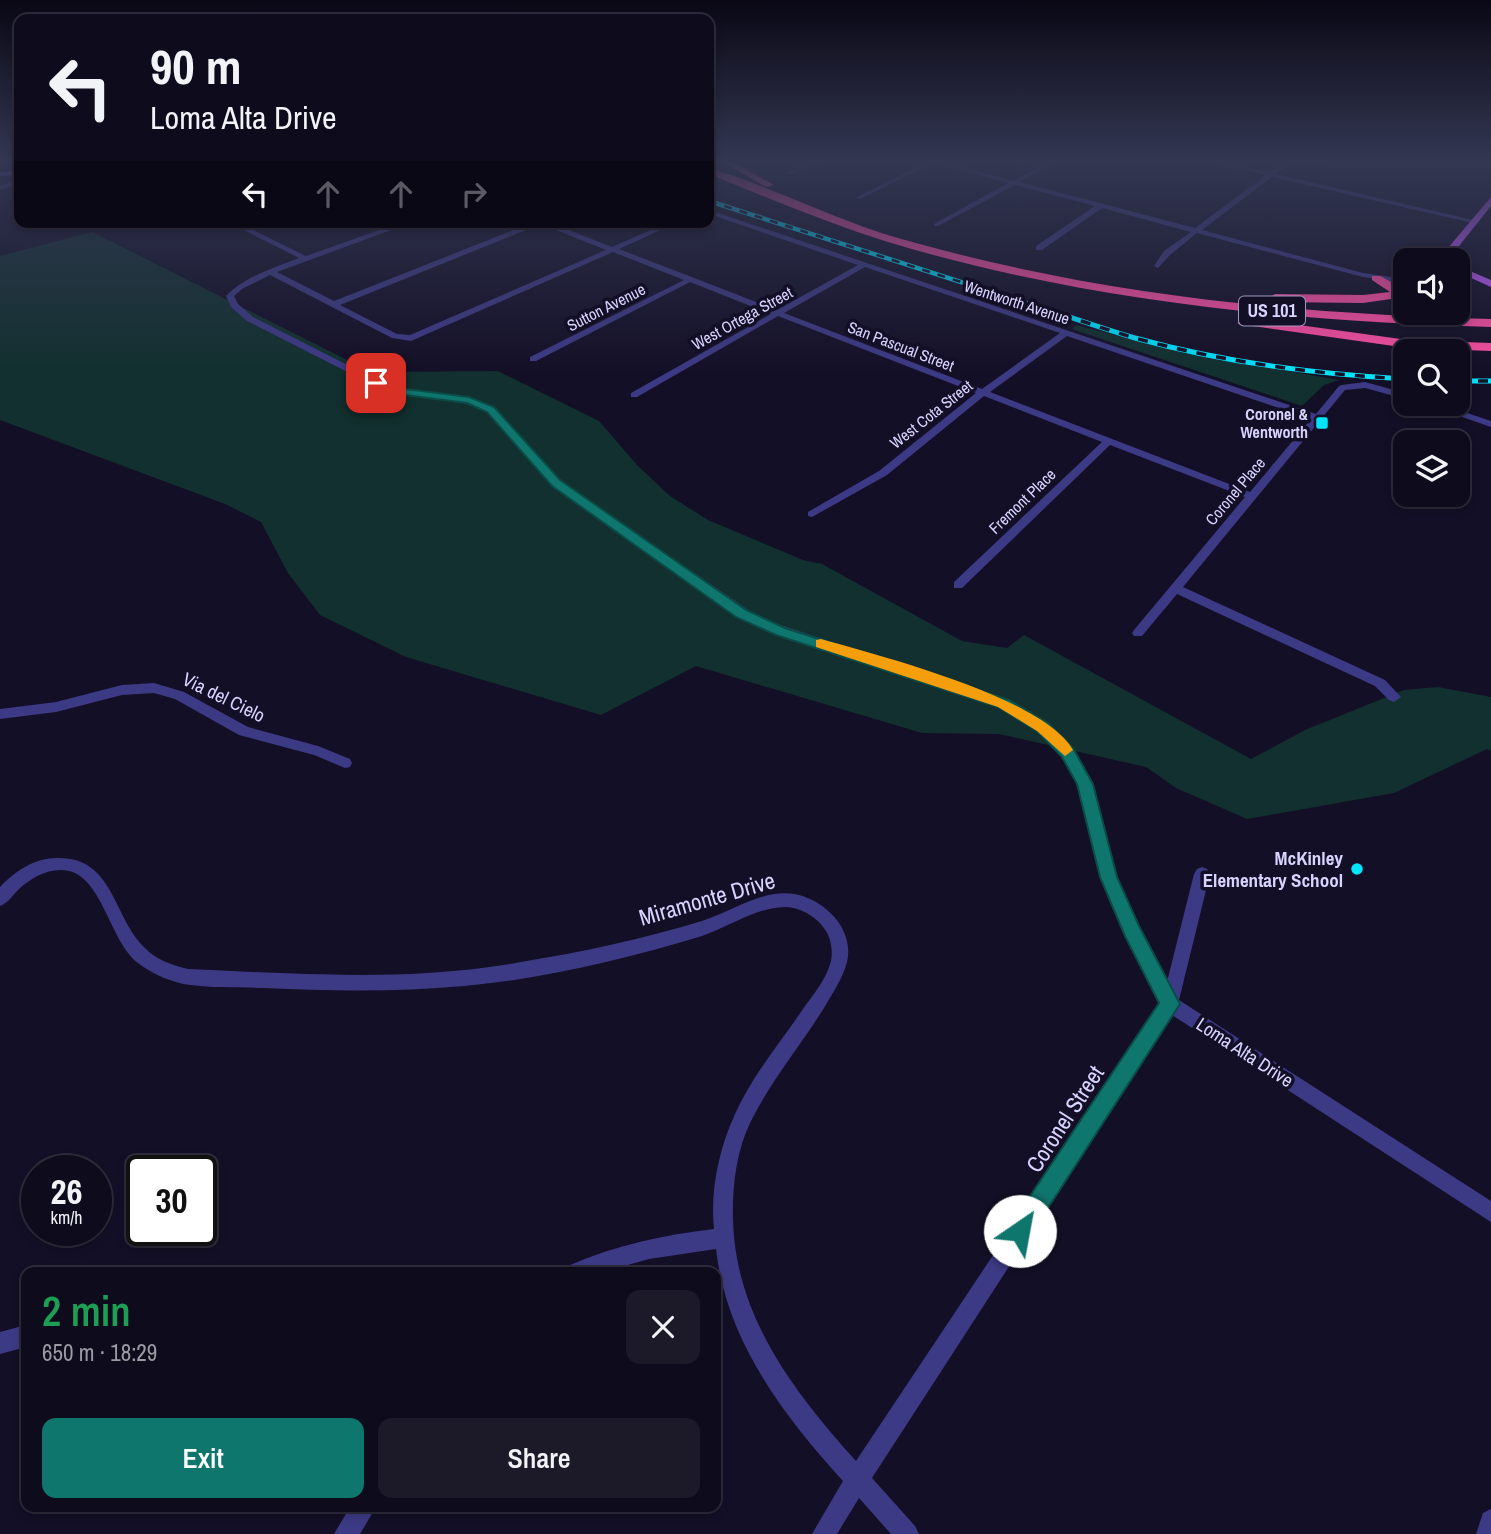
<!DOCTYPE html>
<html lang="en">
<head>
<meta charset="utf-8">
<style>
  body { margin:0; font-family:"Archivo Narrow",sans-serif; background:#1c1929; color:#f1f3f6; height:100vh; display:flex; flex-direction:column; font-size:26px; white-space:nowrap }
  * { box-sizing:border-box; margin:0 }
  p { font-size:23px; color:#9b9ba3 }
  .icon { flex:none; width:38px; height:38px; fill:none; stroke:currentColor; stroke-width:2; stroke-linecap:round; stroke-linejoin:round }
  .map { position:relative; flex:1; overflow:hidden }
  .details { position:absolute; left:21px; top:1267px; width:700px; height:245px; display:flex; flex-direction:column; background:#0e0b1c; border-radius:14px; box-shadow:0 4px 10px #0003,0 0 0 2px #2e2b3b }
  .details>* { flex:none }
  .banner { position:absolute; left:14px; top:14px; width:700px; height:214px; border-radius:14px; box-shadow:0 4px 10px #0003,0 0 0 2px #2e2b3b; background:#0e0b1c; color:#f1f3f6; overflow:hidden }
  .tools { position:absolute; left:1393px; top:248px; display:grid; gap:14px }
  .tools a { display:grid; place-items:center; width:77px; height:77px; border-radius:14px; background:#0e0b1c; box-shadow:0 4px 10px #0003,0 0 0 2px #2e2b3b; font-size:35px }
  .speed { position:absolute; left:21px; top:1155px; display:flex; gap:14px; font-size:35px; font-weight:700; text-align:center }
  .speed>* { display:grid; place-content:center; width:91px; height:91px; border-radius:50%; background:#0e0b1c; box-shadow:0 4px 10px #0003,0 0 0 2px #2e2b3b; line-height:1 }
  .speed small { font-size:18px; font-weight:400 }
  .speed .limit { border:4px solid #111; border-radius:10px; background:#fff; color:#111 }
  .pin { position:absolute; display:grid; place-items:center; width:60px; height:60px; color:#fff; margin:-30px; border-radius:14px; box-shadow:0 4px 10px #0006 }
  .me { position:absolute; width:77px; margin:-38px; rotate:33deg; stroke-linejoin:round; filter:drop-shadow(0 0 5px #0008) }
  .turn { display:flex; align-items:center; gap:24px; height:147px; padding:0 21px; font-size:32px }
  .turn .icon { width:91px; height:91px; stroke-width:2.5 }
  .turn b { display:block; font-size:49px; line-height:60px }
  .lanes { display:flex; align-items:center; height:66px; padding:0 21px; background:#0003; justify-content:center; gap:35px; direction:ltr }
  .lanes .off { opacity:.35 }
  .round { display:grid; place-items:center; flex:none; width:74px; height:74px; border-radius:14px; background:#1c1929 }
  .overview { display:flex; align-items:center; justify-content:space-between; height:119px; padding:0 21px }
  h1 { font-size:42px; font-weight:600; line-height:52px; color:#1e9e55 }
  .cta { display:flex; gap:14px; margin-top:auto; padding:14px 21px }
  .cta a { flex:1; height:80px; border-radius:14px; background:#0f766e; color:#fff; font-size:28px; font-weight:600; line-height:80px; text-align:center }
  .cta a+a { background:#1c1929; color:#f1f3f6 }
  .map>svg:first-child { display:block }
  .green { fill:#12302f }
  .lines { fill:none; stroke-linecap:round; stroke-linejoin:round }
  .stream { stroke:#0c2248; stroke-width:2.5 }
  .street { fill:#3d3a85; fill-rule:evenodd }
  .secondary { fill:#6f6bff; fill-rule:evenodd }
  .primary { fill:#c25bff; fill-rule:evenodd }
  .highway { fill:#ff4fa3; fill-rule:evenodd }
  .rail-far1-casing { stroke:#00e5ff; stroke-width:4.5 }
  .rail-casing { stroke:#00e5ff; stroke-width:5 }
  .rail-far1 { stroke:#130f26; stroke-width:2.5; stroke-dasharray:8; stroke-linecap:butt }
  .rail { stroke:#130f26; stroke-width:3.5; stroke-dasharray:10; stroke-linecap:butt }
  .route { fill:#0f766e; stroke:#0a4d48; stroke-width:2 }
  .slow { fill:#f59e0b }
  .poi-dot { fill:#00e5ff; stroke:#130f26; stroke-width:2.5 }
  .labels { text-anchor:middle; stroke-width:7; stroke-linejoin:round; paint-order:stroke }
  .far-street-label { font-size:16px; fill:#d9d4ff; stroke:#130f26 }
  .far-poi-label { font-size:16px; font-weight:bold; fill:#d9d4ff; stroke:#130f26; text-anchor:end }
  .shield { fill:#130f26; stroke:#9e99be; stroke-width:2 }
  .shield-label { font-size:18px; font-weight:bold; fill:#d9d4ff }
  .street-label { font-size:19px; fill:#d9d4ff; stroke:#130f26 }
  .poi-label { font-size:19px; font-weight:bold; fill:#d9d4ff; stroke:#130f26; text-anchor:end }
  .near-street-label { font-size:23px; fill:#d9d4ff; stroke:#130f26 }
</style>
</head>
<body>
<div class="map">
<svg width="1491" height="1534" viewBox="0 0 1491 1534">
  <rect width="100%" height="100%" fill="#130f26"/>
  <g class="green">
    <polygon points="92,232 371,372 498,371 599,421 637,465 670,496 708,520 803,560 822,564 962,641 1007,648 1024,635 1251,759 1305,730 1404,690 1438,687 1491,697 1491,751 1487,749 1394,793 1247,819 1176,788 1146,767 999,734 922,733 696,666 601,715 406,657 320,615 288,573 261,522 225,504 0,420 0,256"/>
    <polygon points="1076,325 1180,352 1339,380 1324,385 1302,406 1072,329"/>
  </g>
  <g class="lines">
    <polyline class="stream" points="1245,160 1379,167 1491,166"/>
    <g class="street">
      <polygon points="817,160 824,160 791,174 786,173"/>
      <polygon points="925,160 936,160 1013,181 1052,160 1059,160 1020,182 1195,228 1266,175 1206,160 1270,172 1287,160 1293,160 1276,174 1477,221 1473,223 1272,177 1202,230 1363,273 1405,279 1405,283 1363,277 1197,233 1170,255 1158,268 1154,266 1164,251 1191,232 1102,208 1042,250 1036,250 1036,246 1095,206 1015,185 938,226 934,226 934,224 1008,183 934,163 860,199 855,198 927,162"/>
      <polygon points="19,179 19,183 0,190 0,186"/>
      <path d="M 709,210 L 1316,414 L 1339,386 L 1342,385 L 1365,382 L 1405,393 L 1405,399 L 1365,388 L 1345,390 L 1183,587 L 1385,680 L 1401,697 L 1394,702 L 1389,700 L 1375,686 L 1177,594 L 1142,636 L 1134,636 L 1132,633 L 1134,630 L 1245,497 L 1110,445 L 962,588 L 954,588 L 954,582 L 1102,442 L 984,396 L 887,475 L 812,517 L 808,516 L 808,512 L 879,471 L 976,393 L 778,316 L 637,397 L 631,397 L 631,393 L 771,314 L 690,282 L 536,361 L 530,361 L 530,357 L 684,280 L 613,252 L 411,341 L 392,338 L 270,275 L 242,289 L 234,296 L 238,304 L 253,317 L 379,381 L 406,389 L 463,396 L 493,408 L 560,481 L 760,618 L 1008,701 L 1047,723 L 1072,748 L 1092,784 L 1117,877 L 1138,928 L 1167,982 L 1194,874 L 1197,869 L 1202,867 L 1207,869 L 1210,874 L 1179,1000 L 1491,1201 L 1491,1222 L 1172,1015 L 872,1478 L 915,1526 L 919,1534 L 891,1534 L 859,1498 L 837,1534 L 812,1534 L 843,1481 C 783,1415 726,1340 716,1249 L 649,1259 L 603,1272 L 567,1272 L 570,1265 C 616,1245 664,1235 714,1229 C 710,1190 719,1149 735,1114 C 752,1076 780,1043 803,1009 C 813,995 827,978 831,961 C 833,951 831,939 826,931 C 817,917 801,907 784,907 C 755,908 729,927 702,936 C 625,959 544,979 464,986 C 397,992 331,991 264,988 C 240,987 214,988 190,985 C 173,983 152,974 138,963 C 111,943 102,878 69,871 C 50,867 32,877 18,890 C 12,896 8,903 0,906 L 0,887 C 14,872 34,858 56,858 C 114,856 112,916 145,948 C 156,960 172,965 188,969 C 299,974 411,982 521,962 C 582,952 643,939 702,921 C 731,912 762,889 794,894 C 824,899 855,929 847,962 C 843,978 832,994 824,1008 C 800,1046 771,1081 751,1121 C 736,1151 732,1188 733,1221 C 736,1317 794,1392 856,1461 L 1161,1003 L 1125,936 L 1101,877 L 1078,784 L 1062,756 L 1037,731 L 998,707 L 752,624 L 552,485 L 487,412 L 461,402 L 405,395 L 373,385 L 247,321 L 231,307 L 226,296 C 245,276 274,268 299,258 L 228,222 L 237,222 L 306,256 L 402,222 L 413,222 L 277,272 L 334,301 L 534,222 L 548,222 L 612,247 L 669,222 L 678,222 L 619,249 L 777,310 L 858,265 L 709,214 ZM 541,224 L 606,250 L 410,335 L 397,334 L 340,305 ZM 865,267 L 1060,333 L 982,389 L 784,313 ZM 1067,336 L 1311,419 L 1250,492 L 990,392 Z"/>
      <polygon points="1425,404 1440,404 1491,421 1491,427"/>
      <polygon points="154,683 184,692 248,727 318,746 350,759 352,763 350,767 345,768 314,755 239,735 175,699 154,693 122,695 56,712 0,719 0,709 56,702 122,685"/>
      <polygon points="26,1325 26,1347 0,1354 0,1332"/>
      <polygon points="350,1507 376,1507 360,1534 334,1534"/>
      <polygon points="1491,1509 1491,1534 1476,1534 1483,1513"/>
    </g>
    <polygon class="secondary" points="19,171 19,175 0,176 0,172"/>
    <g class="primary">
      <polygon points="1481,160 1491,160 1491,163 1482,162"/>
      <polygon points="1491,197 1491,206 1447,261 1437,261"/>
      <polygon points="1458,266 1491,280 1491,287 1458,272"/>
    </g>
    <g class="highway">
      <polygon points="719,160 729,160 774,185 766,187"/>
      <path d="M 709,168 C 773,187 833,219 898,238 C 1092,294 1290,314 1491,319 L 1491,327 C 1287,321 1084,301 888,242 C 827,223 768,198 709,174 Z"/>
      <polygon points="1372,276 1380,276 1405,289 1405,297 1363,303 1275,302 1269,298 1275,294 1363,295 1390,292 1372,280"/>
      <polygon points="1242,317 1408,340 1491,343 1491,351 1408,348 1238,324 1238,318"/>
    </g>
    <g class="rail-far1-casing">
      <polyline id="rail-far1" points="709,201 1048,310"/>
    </g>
    <g class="rail-casing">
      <g id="rail">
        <path d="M 1043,308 C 1073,318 1104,329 1135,338 C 1222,362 1315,374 1405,379"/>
        <polyline points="1458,381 1491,381"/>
      </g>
    </g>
    <use href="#rail-far1" class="rail-far1"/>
    <use href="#rail" class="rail"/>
  </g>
  <linearGradient id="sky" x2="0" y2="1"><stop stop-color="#0a0815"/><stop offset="0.43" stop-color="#333752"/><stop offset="1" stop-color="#333752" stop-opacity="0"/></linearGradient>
  <rect width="1491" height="374" fill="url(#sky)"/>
  <polygon class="route" points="376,380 406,389 469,397 494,407 560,480 746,610 785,628 1009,700 1048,723 1073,748 1093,784 1117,877 1139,926 1180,1004 1028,1239 1020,1243 1012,1239 1009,1231 1012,1223 1159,1003 1125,936 1100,877 1077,784 1062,757 1037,731 998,707 776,635 736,617 552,486 487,412 467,403 405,395 372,386 371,383"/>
  <path class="slow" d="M 821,639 C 881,656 1044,698 1073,750 L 1065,756 L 1037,731 L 998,707 L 816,647 L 816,640 Z"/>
  <g class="poi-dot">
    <rect x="1315" y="416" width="14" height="14" rx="3.5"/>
    <circle cx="1357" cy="869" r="7"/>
  </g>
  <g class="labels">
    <g class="far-street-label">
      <text transform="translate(1017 302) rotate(18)" y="6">Wentworth Avenue</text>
      <text transform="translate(606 307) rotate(-27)" y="6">Sutton Avenue</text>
      <text transform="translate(742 318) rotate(-29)" y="6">West Ortega Street</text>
      <text transform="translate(901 346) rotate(21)" y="6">San Pascual Street</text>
      <text transform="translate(931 414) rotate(-38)" y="6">West Cota Street</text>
      <text transform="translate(1235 491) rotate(-50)" y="6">Coronel Place</text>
      <text transform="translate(1022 501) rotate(-44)" y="6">Fremont Place</text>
    </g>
    <g class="far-poi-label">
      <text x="1308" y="420">Coronel &amp;<tspan x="1308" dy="18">Wentworth</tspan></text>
    </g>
    <rect class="shield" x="1239" y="296.5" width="66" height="29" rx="5"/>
    <g class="shield-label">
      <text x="1272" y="317">US 101</text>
    </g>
    <g class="street-label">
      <text transform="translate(224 697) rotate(26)" y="7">Via del Cielo</text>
      <text transform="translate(1245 1052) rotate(33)" y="7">Loma Alta Drive</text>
    </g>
    <g class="poi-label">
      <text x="1343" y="865">McKinley<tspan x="1343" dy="22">Elementary School</tspan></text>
    </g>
    <g class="near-street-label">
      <text transform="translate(707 899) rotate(-16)" y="8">Miramonte Drive</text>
      <text transform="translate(1065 1119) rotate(-57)" y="8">Coronel Street</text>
    </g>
  </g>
</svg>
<div class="tools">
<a><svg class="icon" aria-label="sound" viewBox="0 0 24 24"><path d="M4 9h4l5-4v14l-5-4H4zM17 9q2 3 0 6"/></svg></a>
<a><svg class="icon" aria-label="search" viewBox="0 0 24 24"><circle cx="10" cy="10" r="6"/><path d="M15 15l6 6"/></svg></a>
<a><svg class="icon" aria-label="layers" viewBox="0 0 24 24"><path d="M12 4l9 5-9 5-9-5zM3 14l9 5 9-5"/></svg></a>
</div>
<div class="speed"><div>26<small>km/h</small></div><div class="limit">30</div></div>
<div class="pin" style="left:376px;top:383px;background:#d93025"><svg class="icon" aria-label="arrive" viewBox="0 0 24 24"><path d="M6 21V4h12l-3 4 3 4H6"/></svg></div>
<svg class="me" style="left:1020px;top:1231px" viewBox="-20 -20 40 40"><circle r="19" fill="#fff"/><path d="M0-13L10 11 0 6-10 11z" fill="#0f766e"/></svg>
<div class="banner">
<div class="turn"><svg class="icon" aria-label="left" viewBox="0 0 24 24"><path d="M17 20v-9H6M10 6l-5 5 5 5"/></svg><div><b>90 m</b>Loma Alta Drive</div></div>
<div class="lanes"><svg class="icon" aria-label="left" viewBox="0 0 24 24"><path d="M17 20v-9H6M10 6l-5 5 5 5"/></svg><svg class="icon off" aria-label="ahead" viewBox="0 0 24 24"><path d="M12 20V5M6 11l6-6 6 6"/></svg><svg class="icon off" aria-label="ahead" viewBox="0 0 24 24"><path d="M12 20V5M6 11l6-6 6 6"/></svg><svg class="icon off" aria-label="right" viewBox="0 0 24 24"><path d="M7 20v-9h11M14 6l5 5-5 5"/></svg></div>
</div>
<section class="details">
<div class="overview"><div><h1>2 min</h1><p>650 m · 18:29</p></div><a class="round"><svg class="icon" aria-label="close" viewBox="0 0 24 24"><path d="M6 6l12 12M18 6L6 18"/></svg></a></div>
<div class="cta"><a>Exit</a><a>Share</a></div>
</section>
</div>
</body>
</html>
